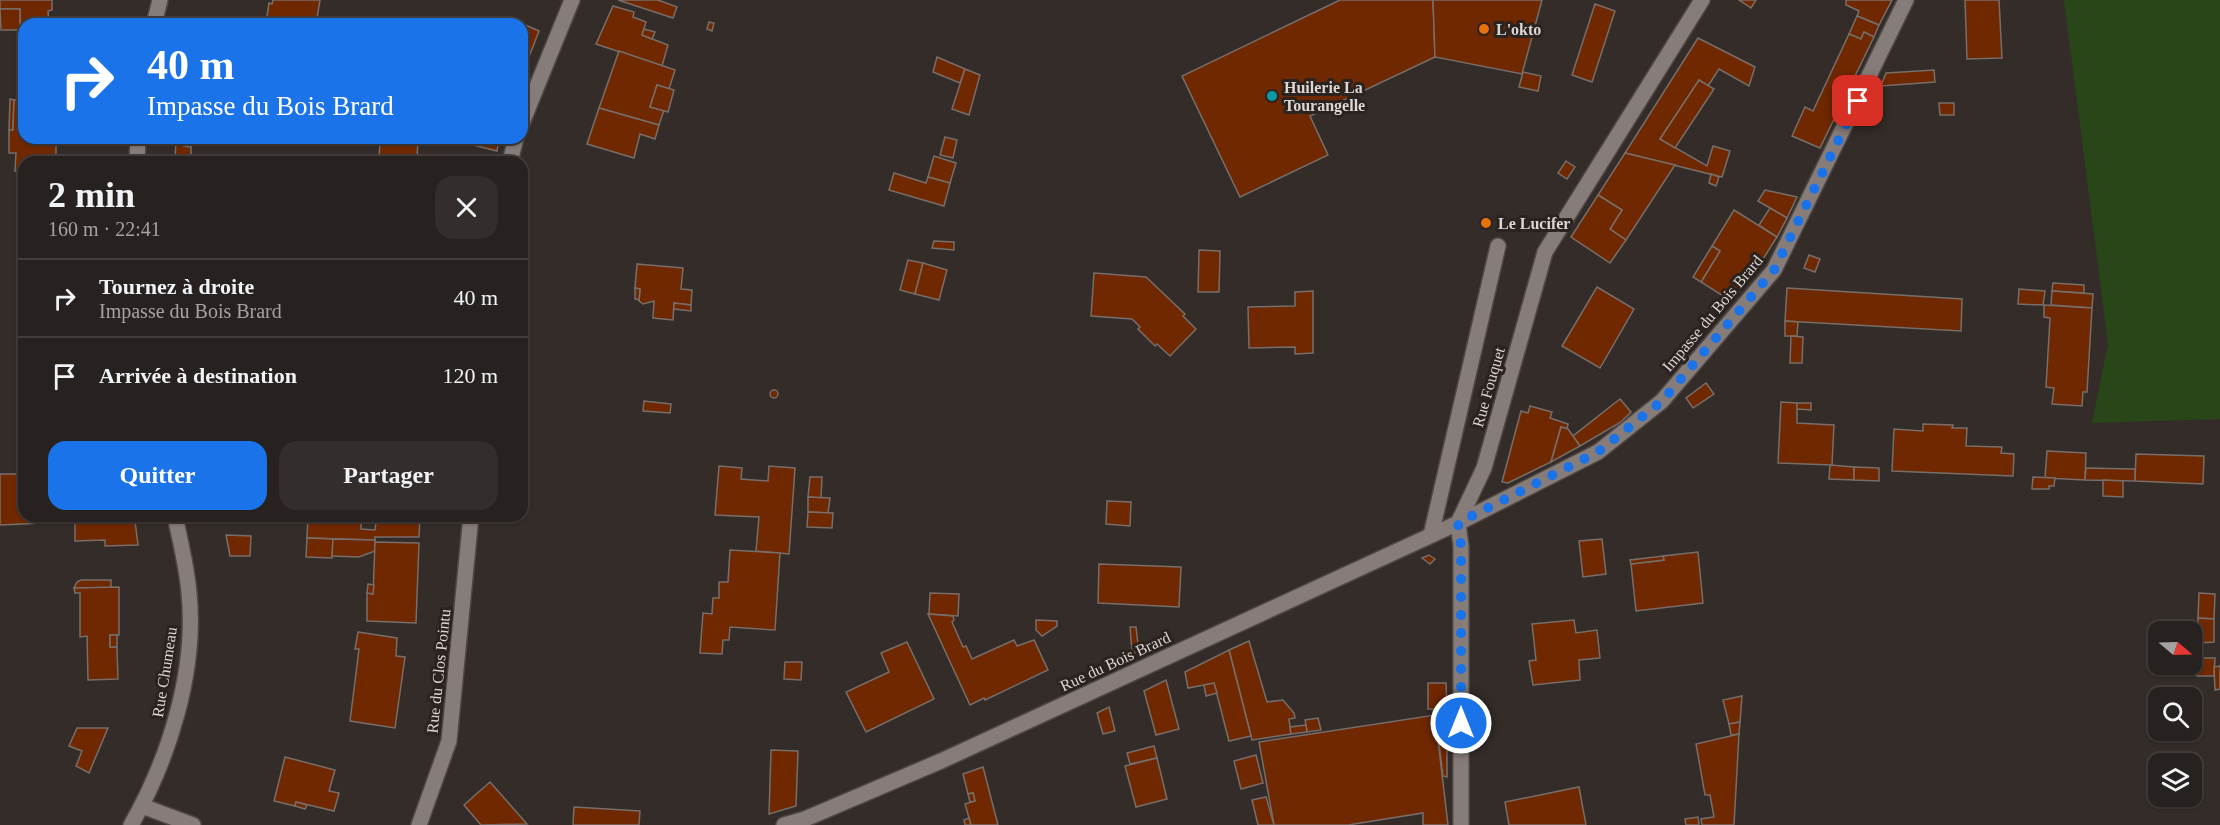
<!DOCTYPE html>
<html lang="fr">
<head>
<meta charset="utf-8">
<style>
  body { margin:0; font-family:"Times New Roman",serif; background:#332e2c; color:#f1f3f6; height:100vh; display:flex; flex-direction:column; font-size:22px; white-space:nowrap }
  * { box-sizing:border-box; margin:0 }
  p { font-size:20px; color:#a4a3a4 }
  .icon { flex:none; width:33px; height:33px; fill:none; stroke:currentColor; stroke-width:2; stroke-linecap:round; stroke-linejoin:round }
  .map { position:relative; flex:1; overflow:hidden }
  .drawer { position:absolute; left:18px; top:156px; width:510px; height:366px; display:flex; flex-direction:column; background:#27211f; border-radius:18px; box-shadow:0 2px 4px #0004,0 0 0 2px #433e3d }
  .drawer>* { flex:none }
  .hud { position:absolute; left:18px; top:18px; width:510px; height:126px; border-radius:18px; box-shadow:0 2px 4px #0004,0 0 0 2px #433e3d; background:#1a73e8; color:#fff; overflow:hidden }
  .needle { width:39px; rotate:109deg }
  .tools { position:absolute; left:2148px; top:621px; display:grid; gap:12px }
  .tools a { display:grid; place-items:center; width:54px; height:54px; border-radius:12px; background:#27211f; box-shadow:0 2px 4px #0004,0 0 0 2px #433e3d; font-size:30px }
  .pin { position:absolute; display:grid; place-items:center; width:51px; height:51px; color:#fff; margin:-26px; border-radius:12px; box-shadow:0 3px 9px #0006 }
  .me { position:absolute; width:66px; margin:-33px; rotate:0deg; stroke-linejoin:round; filter:drop-shadow(0 0 4px #0008) }
  .turn { display:flex; align-items:center; gap:21px; height:126px; padding:0 30px; font-size:27px }
  .turn .icon { width:78px; height:78px; stroke-width:2.5 }
  .turn b { display:block; font-size:42px; line-height:51px }
  .round { display:grid; place-items:center; flex:none; width:63px; height:63px; border-radius:18px; background:#332e2c }
  .headline { display:flex; align-items:center; justify-content:space-between; height:102px; padding:0 30px }
  h1 { font-size:36px; font-weight:600; line-height:45px }
  .primary-button { display:flex; gap:12px; margin-top:auto; padding:12px 30px }
  .primary-button a { flex:1; height:69px; border-radius:18px; background:#1a73e8; color:#fff; font-size:24px; font-weight:600; line-height:69px; text-align:center }
  .primary-button a+a { background:#332e2c; color:#f1f3f6 }
  ul { padding:0; list-style:none }
  li { display:flex; align-items:center; gap:18px; height:78px; padding:0 30px; border-top:2px solid #433e3d }
  li div { flex:1 }
  li b { display:block; font-size:22px }
  li em { font-style:normal }
  .map>svg:first-child { display:block }
  .green { fill:#284618 }
  .building { fill:#702800; stroke:#776e6a; stroke-width:1.5 }
  .lines { fill:none; stroke-linecap:round; stroke-linejoin:round }
  .minor-casing { stroke:#4e4744; stroke-width:18 }
  .minor { stroke:#867c79; stroke-width:15 }
  .route { stroke:#1a73e8; stroke-width:10; stroke-dasharray:0 18 }
  .food-dot { fill:#e8710a; stroke:#2a231f; stroke-width:2 }
  .culture-dot { fill:#0f9aa8; stroke:#2a231f; stroke-width:2 }
  .labels { text-anchor:middle; stroke-width:6; stroke-linejoin:round; paint-order:stroke }
  .poi-label { font-size:16px; font-weight:bold; fill:#dcd6d4; stroke:#2a231f; text-anchor:start }
  .street-label { font-size:16px; fill:#dcd6d4; stroke:#2a231f }
</style>
</head>
<body>
<div class="map">
<svg width="2220" height="825" viewBox="0 0 2220 825">
  <rect width="100%" height="100%" fill="#342c29"/>
  <polygon class="green" points="2064,0 2220,0 2220,419 2092,423 2108,344"/>
  <g class="building">
    <polygon points="0,0 52,0 52,10 48,11 49,24 24,24 24,30 20,30 20,9 0,9"/>
    <polygon points="273,0 320,0 316,24 266,23 269,3 272,4"/>
    <polygon points="618,0 658,0 677,7 673,18"/>
    <polygon points="1340,0 1433,0 1435,57 1310,116 1328,155 1240,197 1182,76"/>
    <polygon points="1433,0 1542,0 1522,74 1435,57"/>
    <polygon points="1739,0 1756,0 1751,8"/>
    <polygon points="1846,0 1892,0 1879,25 1857,16 1859,11 1846,5"/>
    <polygon points="1965,0 1999,0 2002,58 1967,59"/>
    <polygon points="1595,4 1615,11 1592,82 1572,75"/>
    <polygon points="613,6 634,12 633,17 646,22 642,35 668,45 662,66 596,44"/>
    <polygon points="0,9 20,9 20,30 1,30"/>
    <polygon points="1857,16 1879,25 1874,37 1864,32 1861,39 1849,34"/>
    <polygon points="709,22 714,23 712,31 707,29"/>
    <polygon points="521,23 539,31 522,75 522,24"/>
    <polygon points="644,29 655,32 652,39 642,35"/>
    <polygon points="1864,32 1874,37 1873,39 1820,148 1792,136 1805,107 1813,111 1849,34 1861,39"/>
    <polygon points="1698,38 1755,67 1749,86 1719,69 1708,86 1699,80 1660,139 1707,166 1713,146 1730,151 1722,177 1625,153"/>
    <polygon points="619,51 675,70 669,89 657,85 650,107 664,110 659,125 599,108"/>
    <polygon points="937,57 965,69 960,83 933,72"/>
    <polygon points="965,69 980,75 969,115 952,109"/>
    <polygon points="1934,70 1935,82 1881,86 1886,73"/>
    <polygon points="1523,72 1541,76 1538,91 1519,87"/>
    <polygon points="1699,80 1714,89 1675,148 1660,139"/>
    <polygon points="657,85 674,90 668,112 650,107"/>
    <polygon points="10,99 14,100 13,130 9,130"/>
    <polygon points="14,100 24,100 24,138 56,138 56,162 24,162 24,171 15,171 16,153 9,153 9,130 13,130"/>
    <polygon points="1939,103 1954,103 1954,115 1940,115"/>
    <polygon points="599,108 659,125 655,139 640,134 634,158 587,144"/>
    <polygon points="945,137 957,140 953,158 940,155"/>
    <polygon points="176,138 197,138 197,140 184,140 184,146 191,147 191,162 175,162"/>
    <polygon points="380,138 418,138 417,162 379,162"/>
    <polygon points="467,138 499,138 497,151 465,143"/>
    <polygon points="184,140 192,140 191,147 184,146"/>
    <polygon points="1625,153 1675,165 1626,240 1610,229 1622,210 1598,195"/>
    <polygon points="934,156 956,163 950,183 928,177"/>
    <polygon points="1566,161 1575,167 1567,179 1558,173"/>
    <polygon points="894,173 926,183 928,177 950,183 944,206 889,190"/>
    <polygon points="1711,174 1719,177 1716,186 1709,183"/>
    <polygon points="17,187 24,187 24,267 21,267 22,204 17,204"/>
    <polygon points="1765,190 1797,197 1787,218 1758,201"/>
    <polygon points="1598,195 1622,210 1610,229 1626,240 1610,263 1571,237"/>
    <polygon points="1770,208 1787,218 1777,237 1759,225"/>
    <polygon points="1734,210 1777,237 1756,270 1731,301 1701,282 1720,251 1712,246"/>
    <polygon points="934,241 954,242 954,250 932,248"/>
    <polygon points="1712,246 1720,251 1701,282 1693,277"/>
    <polygon points="1199,250 1220,251 1219,292 1198,292"/>
    <polygon points="1809,255 1820,259 1815,272 1804,268"/>
    <polygon points="908,260 923,263 915,294 900,290"/>
    <polygon points="923,263 947,270 939,300 915,294"/>
    <polygon points="637,264 683,268 681,289 692,290 691,305 674,303 673,320 653,318 654,301 643,304 639,301 640,289 635,288"/>
    <polygon points="1094,273 1146,277 1185,314 1183,316 1196,329 1170,356 1157,344 1155,346 1138,329 1140,327 1132,319 1091,316"/>
    <polygon points="2053,283 2084,285 2084,293 2052,291"/>
    <polygon points="1597,287 1634,309 1600,368 1562,346"/>
    <polygon points="635,288 640,289 639,300 635,299"/>
    <polygon points="1787,288 1962,299 1961,331 1785,321"/>
    <polygon points="2019,289 2045,291 2043,305 2018,304"/>
    <polygon points="1313,291 1313,353 1295,354 1295,347 1249,348 1248,307 1295,306 1295,292"/>
    <polygon points="2052,291 2093,294 2092,308 2051,305"/>
    <polygon points="674,303 691,305 691,311 674,309"/>
    <polygon points="2044,305 2092,308 2087,392 2083,392 2082,406 2052,404 2054,388 2046,387 2050,318 2044,317"/>
    <polygon points="1785,321 1798,322 1797,336 1785,336"/>
    <polygon points="1791,336 1803,337 1802,363 1790,363"/>
    <polygon points="1706,383 1714,394 1693,408 1686,398"/>
    <circle cx="774" cy="394" r="4"/>
    <polygon points="1620,399 1631,412 1621,422 1580,446 1573,436"/>
    <polygon points="644,401 671,404 670,413 643,411"/>
    <polygon points="1781,402 1797,403 1797,423 1834,425 1832,465 1778,463"/>
    <polygon points="1797,403 1811,403 1811,410 1797,409"/>
    <polygon points="1530,406 1552,412 1550,418 1568,424 1567,429 1561,427 1551,462 1508,483 1502,482 1521,411 1528,413"/>
    <polygon points="1923,424 1953,425 1952,428 1967,428 1966,446 2002,447 2001,453 2014,454 2013,476 1892,471 1894,429 1923,431"/>
    <polygon points="1561,427 1568,429 1580,446 1551,462"/>
    <polygon points="2047,451 2086,453 2085,480 2045,478"/>
    <polygon points="2136,454 2204,456 2203,484 2135,481"/>
    <polygon points="1830,465 1854,467 1854,480 1829,479"/>
    <polygon points="719,466 742,468 741,479 768,481 769,466 795,468 789,554 756,551 759,517 715,515"/>
    <polygon points="1854,467 1879,468 1879,481 1854,480"/>
    <polygon points="2086,468 2135,469 2135,481 2085,480"/>
    <polygon points="24,469 24,516 44,516 44,523 0,525 0,474 20,474"/>
    <polygon points="810,477 822,477 821,498 808,497"/>
    <polygon points="2033,477 2055,478 2054,486 2049,486 2049,489 2032,489"/>
    <polygon points="2103,480 2123,481 2123,497 2103,496"/>
    <polygon points="808,497 830,498 828,513 808,512"/>
    <polygon points="1107,501 1131,502 1130,526 1106,524"/>
    <polygon points="808,512 833,513 832,528 807,527"/>
    <polygon points="308,516 361,516 361,529 375,530 376,522 367,522 368,516 420,516 419,537 375,537 375,540 307,538"/>
    <polygon points="135,521 138,545 105,546 105,540 75,541 75,522"/>
    <polygon points="226,535 251,536 250,556 230,556"/>
    <polygon points="307,538 333,539 332,558 306,557"/>
    <polygon points="333,539 375,540 375,551 359,557 332,556"/>
    <polygon points="1602,539 1606,574 1583,577 1579,541"/>
    <polygon points="375,542 419,543 416,623 367,621 367,593 373,594"/>
    <polygon points="730,550 780,553 775,630 730,627 729,640 723,640 722,654 700,653 703,613 712,614 713,598 719,598 719,582 728,582"/>
    <polygon points="1698,552 1703,603 1636,611 1631,564 1664,560 1663,556"/>
    <polygon points="1429,555 1435,559 1430,564 1422,558"/>
    <polygon points="1663,556 1664,560 1631,564 1630,560"/>
    <polygon points="1099,564 1181,567 1179,607 1098,603"/>
    <polygon points="81,580 111,580 111,588 74,588 77,582"/>
    <polygon points="368,584 374,585 373,594 367,593"/>
    <polygon points="119,587 119,635 110,635 110,647 117,647 118,679 88,680 87,636 80,637 80,593 75,593 74,588"/>
    <polygon points="930,593 959,594 958,616 929,614"/>
    <polygon points="2199,593 2215,594 2214,619 2198,618"/>
    <polygon points="928,614 953,616 954,620 952,622 963,647 966,646 972,659 1014,640 1017,646 1034,640 1048,670 985,700 984,698 970,705"/>
    <polygon points="2198,618 2214,619 2214,642 2198,643"/>
    <polygon points="1036,620 1057,621 1057,626 1042,636 1036,630"/>
    <polygon points="1574,620 1576,633 1597,630 1600,658 1579,660 1580,680 1533,685 1529,661 1536,660 1532,624"/>
    <polygon points="1130,627 1136,627 1139,653 1132,652"/>
    <polygon points="358,632 397,638 396,656 405,657 395,728 350,721 359,649 355,649"/>
    <rect x="110" y="635" width="7" height="12"/>
    <polygon points="1249,641 1267,702 1283,700 1294,713 1295,718 1289,719 1291,734 1252,740 1229,650"/>
    <polygon points="907,642 934,699 866,732 846,692 889,672 881,653"/>
    <polygon points="1229,650 1251,736 1229,741 1214,683 1188,688 1185,672"/>
    <polygon points="2198,658 2215,658 2214,676 2197,676"/>
    <polygon points="785,662 802,662 801,680 784,679"/>
    <polygon points="2220,666 2220,689 2215,690 2214,667"/>
    <polygon points="1166,680 1179,729 1156,735 1144,691"/>
    <polygon points="1214,683 1217,693 1206,696 1204,685"/>
    <polygon points="1428,683 1446,683 1447,709 1428,709"/>
    <polygon points="1742,696 1740,722 1729,724 1723,700"/>
    <polygon points="1109,707 1115,731 1103,734 1097,713"/>
    <polygon points="1435,715 1448,825 1423,825 1423,813 1348,825 1274,825 1259,742"/>
    <polygon points="1318,718 1321,730 1307,732 1305,720"/>
    <polygon points="1447,718 1447,777 1443,776 1436,719"/>
    <polygon points="1740,722 1739,734 1731,735 1729,724"/>
    <polygon points="1306,725 1307,732 1291,734 1290,727"/>
    <polygon points="77,728 108,728 89,773 76,766 82,751 69,746"/>
    <polygon points="1739,734 1734,825 1702,825 1701,819 1714,817 1710,795 1705,795 1696,744"/>
    <polygon points="1154,746 1157,758 1130,764 1127,753"/>
    <polygon points="771,750 798,751 796,806 769,814"/>
    <polygon points="1256,755 1263,783 1241,789 1234,761"/>
    <polygon points="285,757 335,770 329,791 339,793 334,811 296,802 295,806 274,801"/>
    <polygon points="1157,758 1167,799 1136,807 1125,766"/>
    <polygon points="983,767 998,825 971,825 965,804 975,801 973,793 968,794 963,774"/>
    <polygon points="490,782 527,824 481,825 464,805"/>
    <polygon points="1579,787 1586,825 1509,825 1505,802"/>
    <polygon points="973,793 975,801 970,802 968,794"/>
    <polygon points="1266,797 1274,825 1258,825 1252,800"/>
    <polygon points="296,802 307,805 305,809 295,806"/>
    <polygon points="574,807 640,811 639,825 573,825"/>
    <polygon points="1698,817 1699,825 1686,825 1685,819"/>
    <polygon points="969,818 971,825 965,825 964,820"/>
  </g>
  <g class="lines">
    <g class="minor-casing">
      <g id="minor">
        <polyline points="154,24 160,0"/>
        <polyline points="522,123 572,0"/>
        <polyline points="137,162 138,138"/>
        <polyline points="510,162 516,138"/>
        <polyline points="1431,535 1498,246"/>
        <polyline points="142,806 193,825"/>
        <path d="M 131,825 C 169,759 197,670 189,593 C 187,567 180,541 175,516"/>
        <polyline points="419,825 449,741 471,516"/>
        <polyline points="784,825 805,819 941,761 1458,523 1598,452 1662,401 1774,270 1906,0"/>
        <polyline points="1461,825 1461,546 1458,523 1484,468 1545,252 1702,0"/>
      </g>
    </g>
    <use href="#minor" class="minor"/>
  </g>
  <g class="lines">
    <polyline class="route" points="1461,723 1461,546 1458,523 1598,452 1662,401 1774,270 1858,101"/>
  </g>
  <g class="food-dot">
    <circle cx="1484" cy="29" r="6"/>
    <circle cx="1486" cy="223" r="6"/>
  </g>
  <circle class="culture-dot" cx="1272" cy="96" r="6"/>
  <g class="labels">
    <g class="poi-label">
      <text x="1496" y="35">L'okto</text>
      <text x="1284" y="93">Huilerie La<tspan x="1284" dy="18">Tourangelle</tspan></text>
      <text x="1498" y="229">Le Lucifer</text>
    </g>
    <g class="street-label">
      <text transform="translate(1712 313) rotate(-50)" y="6">Impasse du Bois Brard</text>
      <text transform="translate(1488 387) rotate(-74)" y="6">Rue Fouquet</text>
      <text transform="translate(1115 661) rotate(-25)" y="6">Rue du Bois Brard</text>
      <text transform="translate(438 671) rotate(-84)" y="6">Rue du Clos Pointu</text>
      <text transform="translate(164 672) rotate(-81)" y="6">Rue Chumeau</text>
    </g>
  </g>
</svg>
<div class="tools">
<a><svg class="needle" viewBox="-14 -14 28 28"><path d="M0-13l5 13h-10z" fill="#e53935"/><path d="M0 13l5-13h-10z" fill="#a4a3a4"/></svg></a>
<a><svg class="icon" aria-label="search" viewBox="0 0 24 24"><circle cx="10" cy="10" r="6"/><path d="M15 15l6 6"/></svg></a>
<a><svg class="icon" aria-label="layers" viewBox="0 0 24 24"><path d="M12 4l9 5-9 5-9-5zM3 14l9 5 9-5"/></svg></a>
</div>
<div class="pin" style="left:1858px;top:101px;background:#d93025"><svg class="icon" aria-label="arrive" viewBox="0 0 24 24"><path d="M6 21V4h12l-3 4 3 4H6"/></svg></div>
<svg class="me" style="left:1461px;top:723px" viewBox="-20 -20 40 40"><circle r="17" fill="#1a73e8" stroke="#fff" stroke-width="3"/><path d="M0-11L8 9 0 5-8 9z" fill="#fff"/></svg>
<div class="hud">
<div class="turn"><svg class="icon" aria-label="right" viewBox="0 0 24 24"><path d="M7 20v-9h11M14 6l5 5-5 5"/></svg><div><b>40 m</b>Impasse du Bois Brard</div></div>
</div>
<section class="drawer">
<div class="headline"><div><h1>2 min</h1><p>160 m · 22:41</p></div><a class="round"><svg class="icon" aria-label="close" viewBox="0 0 24 24"><path d="M6 6l12 12M18 6L6 18"/></svg></a></div>
<ul>
<li><svg class="icon" aria-label="right" viewBox="0 0 24 24"><path d="M7 20v-9h11M14 6l5 5-5 5"/></svg><div><b>Tournez à droite</b><p>Impasse du Bois Brard</p></div><em>40 m</em></li>
<li><svg class="icon" aria-label="arrive" viewBox="0 0 24 24"><path d="M6 21V4h12l-3 4 3 4H6"/></svg><div><b>Arrivée à destination</b></div><em>120 m</em></li>
</ul>
<div class="primary-button"><a>Quitter</a><a>Partager</a></div>
</section>
</div>
</body>
</html>
